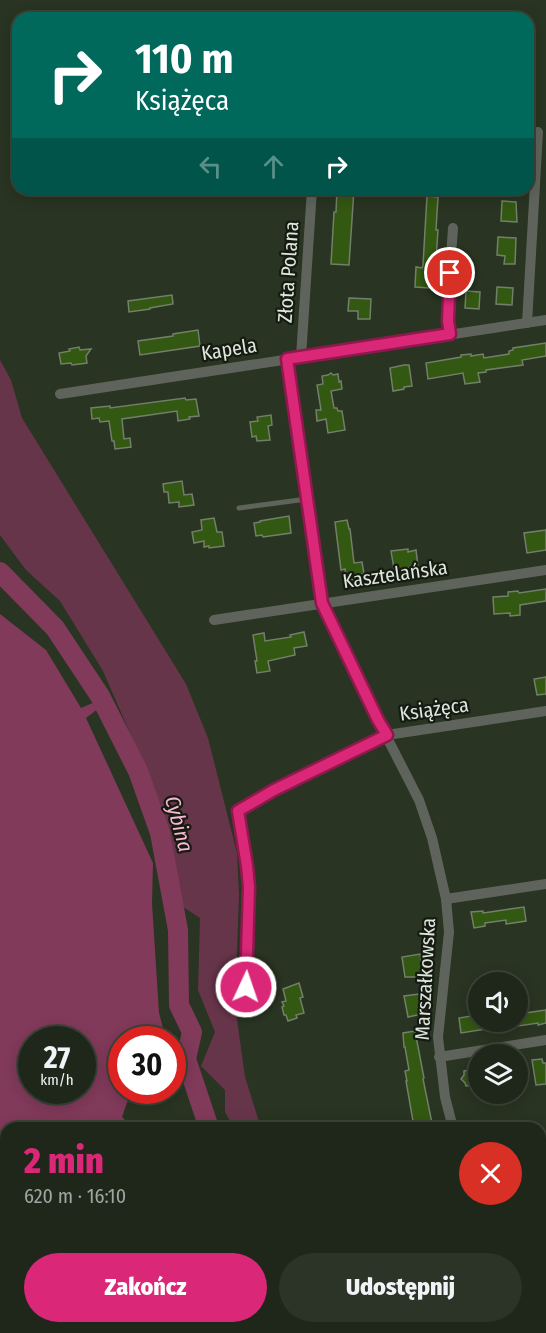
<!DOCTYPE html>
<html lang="pl">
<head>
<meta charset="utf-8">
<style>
  body { margin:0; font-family:"Fira Sans Condensed",sans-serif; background:#2c3327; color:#f1f3f6; height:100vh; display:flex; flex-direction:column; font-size:22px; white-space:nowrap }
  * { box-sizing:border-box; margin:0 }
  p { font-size:20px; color:#a1a5a2 }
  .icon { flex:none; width:33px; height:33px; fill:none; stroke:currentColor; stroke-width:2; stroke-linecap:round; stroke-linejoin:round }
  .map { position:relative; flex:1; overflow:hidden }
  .panel { position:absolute; left:0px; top:1122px; width:546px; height:212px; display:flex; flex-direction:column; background:#1f271a; border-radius:18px 18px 0 0; box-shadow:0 3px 15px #0003,0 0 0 2px #3c4439 }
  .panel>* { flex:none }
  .guide { position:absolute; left:12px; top:12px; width:522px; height:183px; border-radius:18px; box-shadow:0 3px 15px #0003,0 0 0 2px #3c4439; background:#00695c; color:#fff; overflow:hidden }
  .buttons { position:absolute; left:468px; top:972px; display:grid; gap:12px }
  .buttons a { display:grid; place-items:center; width:60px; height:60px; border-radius:50%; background:#1f271a; box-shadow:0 3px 15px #0003,0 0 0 2px #3c4439; font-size:30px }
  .speed { position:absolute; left:18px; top:1026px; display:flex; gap:12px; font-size:30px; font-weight:700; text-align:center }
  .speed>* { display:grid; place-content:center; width:78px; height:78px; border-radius:50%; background:#1f271a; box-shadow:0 3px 15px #0003,0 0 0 2px #3c4439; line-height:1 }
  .speed small { font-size:15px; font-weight:400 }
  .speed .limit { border:9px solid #d22; background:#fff; color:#111 }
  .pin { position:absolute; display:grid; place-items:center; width:51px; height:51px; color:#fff; margin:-26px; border:3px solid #fff; border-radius:50%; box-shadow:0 2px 6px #0007 }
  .me { position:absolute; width:66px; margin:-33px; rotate:3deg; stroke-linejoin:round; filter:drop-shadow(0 0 4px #0008) }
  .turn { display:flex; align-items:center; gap:21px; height:126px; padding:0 24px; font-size:27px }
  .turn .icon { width:78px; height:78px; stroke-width:2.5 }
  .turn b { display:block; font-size:42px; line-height:51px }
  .lanes { display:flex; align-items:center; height:57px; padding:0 24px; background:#0003; justify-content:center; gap:30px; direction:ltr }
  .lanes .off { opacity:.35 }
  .round { display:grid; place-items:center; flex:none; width:63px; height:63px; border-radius:32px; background:#2c3327 }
  .head { display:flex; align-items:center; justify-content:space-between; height:102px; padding:0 24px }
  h1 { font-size:36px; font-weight:800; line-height:45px; color:#db2777 }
  .action { display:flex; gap:12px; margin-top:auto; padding:12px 24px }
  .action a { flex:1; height:69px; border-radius:36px; background:#db2777; color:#fff; font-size:24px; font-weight:800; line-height:69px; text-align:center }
  .action a+a { background:#2c3327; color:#f1f3f6 }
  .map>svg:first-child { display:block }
  .green { fill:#67354a }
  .water { fill:#823a5a; fill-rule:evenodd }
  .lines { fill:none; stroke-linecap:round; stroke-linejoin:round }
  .river { stroke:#823a5a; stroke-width:20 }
  .building { fill:#335811; stroke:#727f6a; stroke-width:1.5 }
  .lane { stroke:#5e645b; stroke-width:5 }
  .street { stroke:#5e645b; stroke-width:10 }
  .route-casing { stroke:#8e194d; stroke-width:15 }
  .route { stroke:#db2777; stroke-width:10 }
  .labels { text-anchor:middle; stroke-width:4.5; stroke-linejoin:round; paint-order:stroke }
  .street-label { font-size:20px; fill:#dfe6db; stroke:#151a12 }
  .water-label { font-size:21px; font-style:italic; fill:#f9b7d0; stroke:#151a12 }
</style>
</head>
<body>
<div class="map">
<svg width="546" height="1333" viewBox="0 0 546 1333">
  <rect width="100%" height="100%" fill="#293422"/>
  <polygon class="green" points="0,360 11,380 22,418 186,684 208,738 237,853 239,895 235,1005 245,1077 261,1128 234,1128 225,1112 225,1090 201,1066 215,1032 198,990 200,918 183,907 154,788 103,671 60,601 26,570 0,535"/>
  <path class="water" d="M 0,614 L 46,650 L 81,708 L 95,702 L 99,708 L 86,718 L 153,863 L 152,903 L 159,1013 L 166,1039 L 122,1040 L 122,1090 L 131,1091 L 122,1117 L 133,1128 L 6,1128 L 6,1237 L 0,1233 ZM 32,1040 L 82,1040 L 82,1090 L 32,1090 Z"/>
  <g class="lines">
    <g class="river">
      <polyline points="0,572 55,628 100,696 138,771 160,833 178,930 179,1005 192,1032 186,1059 209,1128"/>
      <polyline points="293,1328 295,1333"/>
    </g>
  </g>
  <g class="building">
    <polygon points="337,189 354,189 349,265 331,264 334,212 336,212"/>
    <polygon points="427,196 438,197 436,230 438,230 435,276 429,276 429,288 415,287 416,267 422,268 423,265"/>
    <polygon points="502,201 516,202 517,222 501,221"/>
    <polygon points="498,237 516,238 515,264 504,264 505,256 497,255"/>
    <polygon points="497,287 513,288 512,305 496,304"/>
    <polygon points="466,291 480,292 479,309 465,308"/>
    <polygon points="172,295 173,304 150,308 150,309 129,312 128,301"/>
    <polygon points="349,298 371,299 370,319 358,319 358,311 348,311"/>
    <polygon points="198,330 200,346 140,355 138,341 173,336 173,334"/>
    <polygon points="546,343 546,356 522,360 523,365 486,370 486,372 478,373 480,382 465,384 463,373 428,379 426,363 461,357 461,355 471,354 471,356 483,354 484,358 509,354 509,351 513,350 513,348"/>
    <polygon points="79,347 80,350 91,349 86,356 87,363 72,365 71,363 61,364 59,353 70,351 69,349"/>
    <polygon points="404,365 409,365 412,386 404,387 404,389 393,391 390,368"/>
    <polygon points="331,373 333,375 338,374 339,382 341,381 342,389 331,391 334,408 337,408 338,411 342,411 345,430 328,433 326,419 317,421 316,410 321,410 317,385 323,384 322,376 328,375"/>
    <polygon points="185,398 186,400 196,399 199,416 189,417 190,419 178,421 177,411 122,419 124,439 130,438 131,447 115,449 114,441 112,441 109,421 100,422 99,418 92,419 91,408 110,406 110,408"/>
    <polygon points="271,415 272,425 268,426 270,440 257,441 256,436 252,437 250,422 258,421 257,417"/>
    <polygon points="182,481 184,495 192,494 194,505 179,507 179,502 169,503 168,492 164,492 163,484"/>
    <polygon points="289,516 291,533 263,537 262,535 256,536 254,523 260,522 260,521"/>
    <polygon points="214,518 217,532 222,532 224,546 209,548 209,546 204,547 204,541 194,543 192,532 202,530 201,520"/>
    <polygon points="347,520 349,529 350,529 354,563 362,562 364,574 362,574 363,579 347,580 345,569 341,570 335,522"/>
    <polygon points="546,530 546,550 527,553 524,533"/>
    <polygon points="408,549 408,552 416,550 418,566 405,568 406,573 395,575 391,551"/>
    <polygon points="546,589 546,601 520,605 520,615 510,616 510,613 494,614 493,597 508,596 508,592 518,591 519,593"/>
    <polygon points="304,632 307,646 294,648 295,655 268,661 270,671 257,673 255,661 257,661 253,635 264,633 265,641 291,637 290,635"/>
    <polygon points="546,677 546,694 537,695 534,679"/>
    <polygon points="524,907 526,921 506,924 506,920 485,923 485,926 474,928 471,912 483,911 483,913 490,912"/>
    <polygon points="420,954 423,974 416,975 415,977 405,977 402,957"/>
    <polygon points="299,983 303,997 300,998 304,1013 296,1015 297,1018 288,1021 286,1015 284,1015 282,1007 284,1006 282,1002 286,1001 283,989"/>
    <polygon points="419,994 420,1000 421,1000 422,1014 408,1017 404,996"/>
    <polygon points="546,1010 546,1023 538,1025 538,1023 518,1026 518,1014"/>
    <polygon points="477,1015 478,1022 505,1022 505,1026 461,1033 459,1018"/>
    <polygon points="415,1031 424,1078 423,1079 432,1123 429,1124 430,1128 417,1128 416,1126 414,1127 406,1081 407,1081 405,1071 409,1070 405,1047 404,1047 403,1033"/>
    <polygon points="542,1059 543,1063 546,1063 546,1084 536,1085 532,1060"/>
    <polygon points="478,1069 478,1084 466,1086 465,1083 461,1079 464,1075 464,1071"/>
  </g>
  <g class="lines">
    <g class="lane">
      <polyline points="239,508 307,499"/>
      <polyline points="388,1328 391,1333"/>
    </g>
    <g class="street">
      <polyline points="527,323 538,132"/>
      <path d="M 450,334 C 445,299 451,263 453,228"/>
      <polyline points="301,357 312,189"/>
      <polyline points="287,359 323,603 378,720 419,800 432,838 446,899 449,932 438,1037 445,1097 453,1128"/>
      <polyline points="60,394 546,320"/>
      <polyline points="214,620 546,570"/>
      <polyline points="446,899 546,884"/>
      <polyline points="245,1005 249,887 247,866 238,811 254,801 373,740 387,735 546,711"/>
      <polyline points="439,1057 546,1040"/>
      <polyline points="540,1272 546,1281"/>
    </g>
  </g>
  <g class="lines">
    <g class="route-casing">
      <polyline id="route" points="246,987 249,887 247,866 238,811 274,790 387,735 378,720 322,603 287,359 450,334 448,321 450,273"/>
    </g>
    <use href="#route" class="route"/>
  </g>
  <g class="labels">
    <g class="street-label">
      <text transform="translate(288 272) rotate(-86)" y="7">Złota Polana</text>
      <text transform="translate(229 349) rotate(-9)" y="7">Kapela</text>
      <text transform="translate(395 574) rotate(-8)" y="7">Kasztelańska</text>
      <text transform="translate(434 709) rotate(-8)" y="7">Książęca</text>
      <text transform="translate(425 979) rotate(-87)" y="7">Marszałkowska</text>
    </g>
    <g class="water-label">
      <text transform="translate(179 824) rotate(75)" y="7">Cybina</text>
    </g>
  </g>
</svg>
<div class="buttons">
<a><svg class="icon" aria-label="sound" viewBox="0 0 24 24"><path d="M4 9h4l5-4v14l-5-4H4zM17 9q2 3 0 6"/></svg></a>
<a><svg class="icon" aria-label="layers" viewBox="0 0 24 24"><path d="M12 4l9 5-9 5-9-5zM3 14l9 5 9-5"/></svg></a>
</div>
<div class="speed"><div>27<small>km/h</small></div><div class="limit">30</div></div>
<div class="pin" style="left:450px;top:273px;background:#d93025"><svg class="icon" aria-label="arrive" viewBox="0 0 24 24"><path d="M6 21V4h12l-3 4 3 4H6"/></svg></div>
<svg class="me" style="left:246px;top:987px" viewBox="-20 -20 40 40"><circle r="17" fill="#db2777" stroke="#fff" stroke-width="3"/><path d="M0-11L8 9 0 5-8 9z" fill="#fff"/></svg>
<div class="guide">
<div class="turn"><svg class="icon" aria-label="right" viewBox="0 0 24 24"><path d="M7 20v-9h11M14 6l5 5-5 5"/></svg><div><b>110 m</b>Książęca</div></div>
<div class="lanes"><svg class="icon off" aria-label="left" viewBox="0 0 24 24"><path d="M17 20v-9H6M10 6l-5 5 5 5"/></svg><svg class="icon off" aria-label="ahead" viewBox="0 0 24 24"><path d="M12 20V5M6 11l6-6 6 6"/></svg><svg class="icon" aria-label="right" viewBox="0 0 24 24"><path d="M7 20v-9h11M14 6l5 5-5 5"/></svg></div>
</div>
<section class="panel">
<div class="head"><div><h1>2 min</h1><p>620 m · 16:10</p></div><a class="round" style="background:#d93025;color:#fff"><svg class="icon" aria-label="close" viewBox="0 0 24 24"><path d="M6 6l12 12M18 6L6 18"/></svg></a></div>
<div class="action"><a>Zakończ</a><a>Udostępnij</a></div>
</section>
</div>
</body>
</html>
